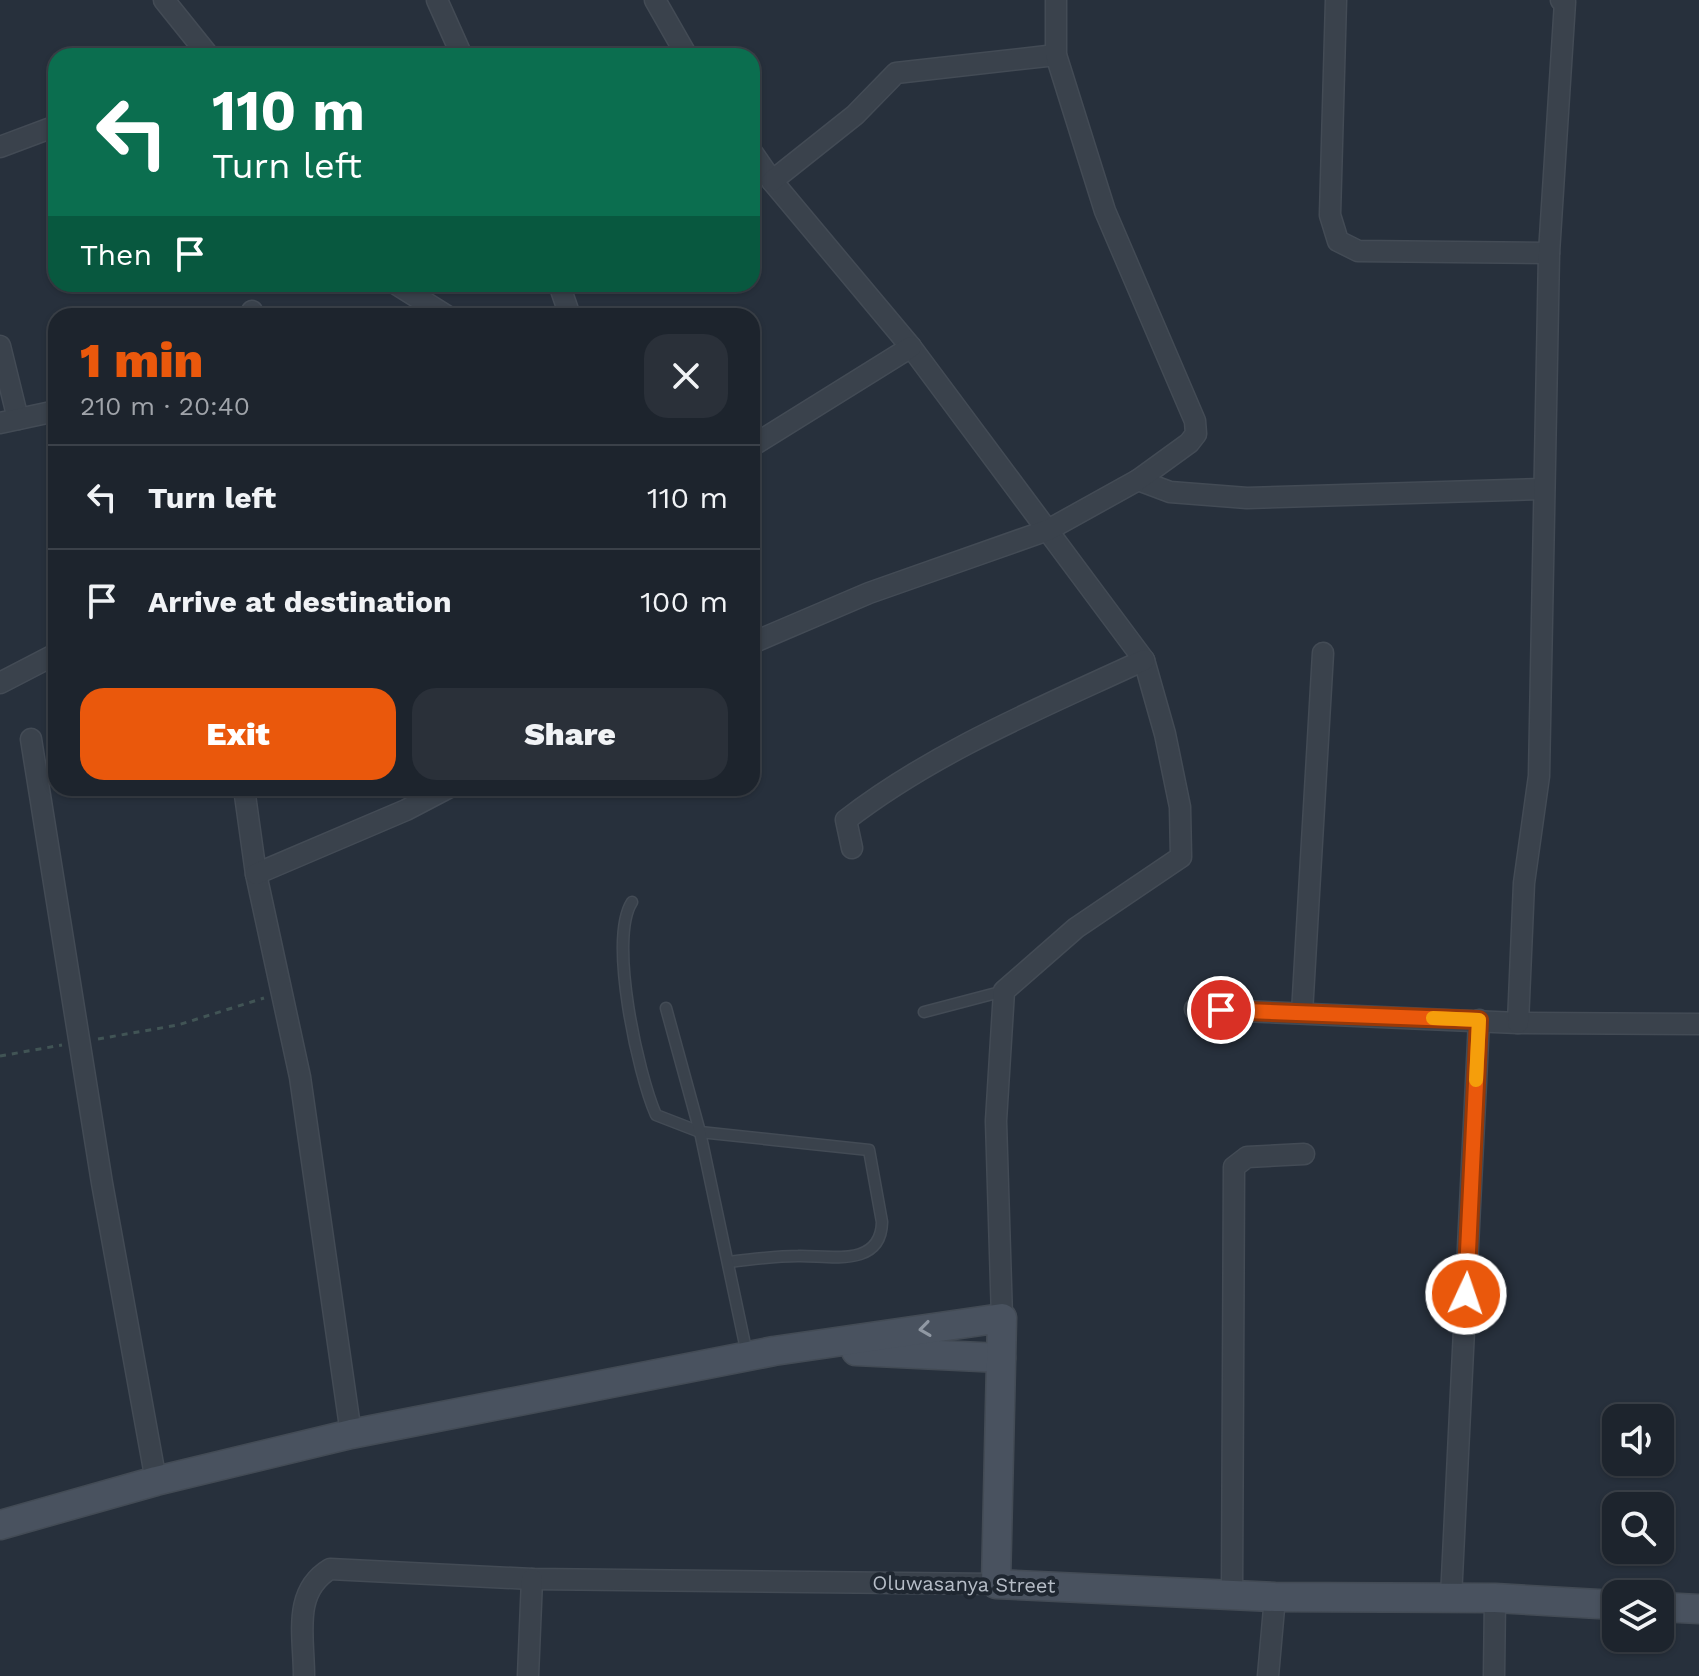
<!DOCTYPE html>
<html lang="en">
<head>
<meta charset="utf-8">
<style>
  body { margin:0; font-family:"Work Sans",sans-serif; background:#2a3039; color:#f1f3f6; height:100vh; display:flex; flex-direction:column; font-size:30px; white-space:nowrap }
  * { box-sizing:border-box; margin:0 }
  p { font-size:26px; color:#a0a4aa }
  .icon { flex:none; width:44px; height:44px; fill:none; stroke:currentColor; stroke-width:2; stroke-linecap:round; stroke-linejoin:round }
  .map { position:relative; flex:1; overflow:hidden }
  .sheet { position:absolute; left:48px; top:308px; width:712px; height:488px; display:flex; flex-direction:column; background:#1d242d; border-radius:24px; box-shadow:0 2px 6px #0004,0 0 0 2px #3b4149 }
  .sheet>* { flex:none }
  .banner { position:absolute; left:48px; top:48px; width:712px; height:244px; border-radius:24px; box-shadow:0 2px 6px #0004,0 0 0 2px #3b4149; background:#0b6e4f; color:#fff; overflow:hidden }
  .controls { position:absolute; left:1602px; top:1404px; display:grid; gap:16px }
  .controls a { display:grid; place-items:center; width:72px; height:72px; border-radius:16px; background:#1d242d; box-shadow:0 2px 6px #0004,0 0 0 2px #3b4149; font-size:40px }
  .pin { position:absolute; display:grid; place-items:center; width:68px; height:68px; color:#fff; margin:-34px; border:4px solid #fff; border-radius:50%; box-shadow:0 2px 8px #0007 }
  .me { position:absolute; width:88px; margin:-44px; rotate:3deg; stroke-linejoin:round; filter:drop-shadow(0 0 6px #0008) }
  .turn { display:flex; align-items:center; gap:28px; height:168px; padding:0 32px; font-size:36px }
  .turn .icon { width:104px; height:104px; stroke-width:2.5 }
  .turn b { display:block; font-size:56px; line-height:68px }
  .then { display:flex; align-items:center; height:76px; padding:0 32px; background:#0003; gap:16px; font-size:30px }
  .round { display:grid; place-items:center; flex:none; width:84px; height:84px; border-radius:24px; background:#2a3039 }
  .summary { display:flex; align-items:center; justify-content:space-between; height:136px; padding:0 32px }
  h1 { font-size:48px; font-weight:800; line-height:60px; color:#ea580c }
  .primary-button { display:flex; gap:16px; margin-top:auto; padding:16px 32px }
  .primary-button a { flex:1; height:92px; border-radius:24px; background:#ea580c; color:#fff; font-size:32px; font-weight:800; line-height:92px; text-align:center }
  .primary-button a+a { background:#2a3039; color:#f1f3f6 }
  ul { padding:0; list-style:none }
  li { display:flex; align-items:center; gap:24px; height:104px; padding:0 32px; border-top:2px solid #3b4149 }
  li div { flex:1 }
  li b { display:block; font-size:30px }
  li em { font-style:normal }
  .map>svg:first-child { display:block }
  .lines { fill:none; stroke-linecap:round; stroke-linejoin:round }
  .lane-casing { stroke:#434b55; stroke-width:13 }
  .street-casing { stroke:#434b55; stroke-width:23 }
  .secondary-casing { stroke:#434b55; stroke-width:31 }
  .path { stroke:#415455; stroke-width:3; stroke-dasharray:6 6; stroke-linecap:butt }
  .lane { stroke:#3a424c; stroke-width:10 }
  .street { stroke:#3a424c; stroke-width:20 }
  .secondary { stroke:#49525f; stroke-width:28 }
  .oneway { stroke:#9098a3 }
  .route-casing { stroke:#983908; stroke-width:20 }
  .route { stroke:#ea580c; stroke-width:14 }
  .slow { stroke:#f59e0b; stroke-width:14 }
  .labels { text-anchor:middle; stroke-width:8; stroke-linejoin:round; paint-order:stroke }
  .street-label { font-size:20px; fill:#b6bdc7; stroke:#1f2731 }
</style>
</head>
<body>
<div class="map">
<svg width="1699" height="1676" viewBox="0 0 1699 1676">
  <rect width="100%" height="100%" fill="#27303c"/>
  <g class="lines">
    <g class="lane-casing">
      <g id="lane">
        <path d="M 632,902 C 608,939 638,1074 656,1115 L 700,1132 L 869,1150 L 882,1222 C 881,1269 827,1255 798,1256 C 775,1256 752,1259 729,1262"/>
        <polyline points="666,1008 700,1132 747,1354"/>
        <polyline points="924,1012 1004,991"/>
      </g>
    </g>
    <g class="street-casing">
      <g id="street">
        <polyline points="164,0 209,56"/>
        <polyline points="437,0 462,56"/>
        <polyline points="655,0 687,56"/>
        <polyline points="1336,0 1330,215 1338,241 1358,251 1549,253"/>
        <polyline points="0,147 56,126"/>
        <polyline points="752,152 772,181 911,347 1144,660 1165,734 1180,807 1181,857 1076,928 1004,991 996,1121 1002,1318"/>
        <polyline points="772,181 855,115 896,73 1056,55"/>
        <polyline points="396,284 447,316"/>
        <polyline points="559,284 570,316"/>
        <polyline points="251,316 252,311"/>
        <polyline points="0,346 18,419"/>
        <polyline points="0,423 56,411"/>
        <polyline points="752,446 911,347"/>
        <polyline points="1138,480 1170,492 1247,498 1542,489"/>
        <polyline points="752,643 869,593 1048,530 1138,480 1189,443 1196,434 1195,421 1105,211 1056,55 1056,0"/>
        <polyline points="0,683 56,654"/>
        <polyline points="31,739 102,1183 156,1481"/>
        <polyline points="244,788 256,874 300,1077 351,1434"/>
        <path d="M 852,848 L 846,820 C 935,751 1043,707 1144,660"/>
        <polyline points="256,874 406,810 448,788"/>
        <polyline points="1195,1009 1518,1023 1699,1024"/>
        <polyline points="1302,1013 1323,653"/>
        <polyline points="1518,1023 1524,883 1539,776 1549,253 1565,2 1561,0"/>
        <polyline points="1232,1593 1234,1167 1247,1157 1304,1154"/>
        <polyline points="1451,1598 1479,1020"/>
        <path d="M 304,1676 C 304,1636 292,1592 330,1569 L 532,1579 L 996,1584"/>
        <polyline points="528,1676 532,1579"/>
        <polyline points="1268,1676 1275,1597"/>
        <polyline points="1494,1676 1495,1598"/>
      </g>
    </g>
    <g class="secondary-casing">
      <g id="secondary">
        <polyline points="856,1351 1001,1358"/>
        <polyline points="0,1525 156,1481 351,1434 774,1351 1002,1318 996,1584 1275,1597 1495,1598 1616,1605"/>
        <polyline points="1660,1607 1699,1609"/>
      </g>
    </g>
    <g class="path">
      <polyline points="98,1039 178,1025 264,998"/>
      <polyline points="0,1056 62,1045"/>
    </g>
    <use href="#lane" class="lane"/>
    <use href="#street" class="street"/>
    <use href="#secondary" class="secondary"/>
  </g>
  <defs><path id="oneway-chevron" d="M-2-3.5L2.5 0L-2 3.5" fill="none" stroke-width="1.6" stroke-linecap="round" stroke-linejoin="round" transform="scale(2)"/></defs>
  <use class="oneway" href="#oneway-chevron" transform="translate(925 1329) rotate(172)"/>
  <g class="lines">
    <g class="route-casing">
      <polyline id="route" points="1221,1010 1479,1020 1466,1294"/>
    </g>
    <use href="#route" class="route"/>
    <polyline class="slow" points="1433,1018 1479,1020 1476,1080"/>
  </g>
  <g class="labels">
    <g class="street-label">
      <text transform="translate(964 1584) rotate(1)" y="7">Oluwasanya Street</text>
    </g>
  </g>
</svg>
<div class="controls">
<a><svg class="icon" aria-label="sound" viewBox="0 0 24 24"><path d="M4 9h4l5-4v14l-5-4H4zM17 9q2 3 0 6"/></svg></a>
<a><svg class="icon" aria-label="search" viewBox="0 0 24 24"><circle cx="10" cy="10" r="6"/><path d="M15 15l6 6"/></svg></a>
<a><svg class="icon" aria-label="layers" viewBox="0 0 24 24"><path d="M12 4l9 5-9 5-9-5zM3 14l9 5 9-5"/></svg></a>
</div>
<div class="pin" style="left:1221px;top:1010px;background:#d93025"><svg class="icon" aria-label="arrive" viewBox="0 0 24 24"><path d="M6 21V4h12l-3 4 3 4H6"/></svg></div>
<svg class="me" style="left:1466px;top:1294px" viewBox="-20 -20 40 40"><circle r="17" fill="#ea580c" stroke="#fff" stroke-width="3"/><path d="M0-11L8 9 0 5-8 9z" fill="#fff"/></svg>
<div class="banner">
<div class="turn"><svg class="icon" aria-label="left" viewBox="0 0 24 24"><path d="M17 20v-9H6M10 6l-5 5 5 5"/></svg><div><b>110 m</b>Turn left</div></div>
<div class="then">Then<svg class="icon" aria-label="arrive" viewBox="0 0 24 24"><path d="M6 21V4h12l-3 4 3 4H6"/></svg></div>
</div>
<section class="sheet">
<div class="summary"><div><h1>1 min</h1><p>210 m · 20:40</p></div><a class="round"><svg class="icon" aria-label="close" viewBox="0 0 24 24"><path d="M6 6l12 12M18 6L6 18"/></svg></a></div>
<ul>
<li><svg class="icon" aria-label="left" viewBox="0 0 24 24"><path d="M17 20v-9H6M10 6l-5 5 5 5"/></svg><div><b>Turn left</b></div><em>110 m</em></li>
<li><svg class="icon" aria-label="arrive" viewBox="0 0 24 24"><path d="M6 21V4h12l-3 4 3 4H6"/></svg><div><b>Arrive at destination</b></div><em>100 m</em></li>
</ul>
<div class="primary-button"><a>Exit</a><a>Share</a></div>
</section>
</div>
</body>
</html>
